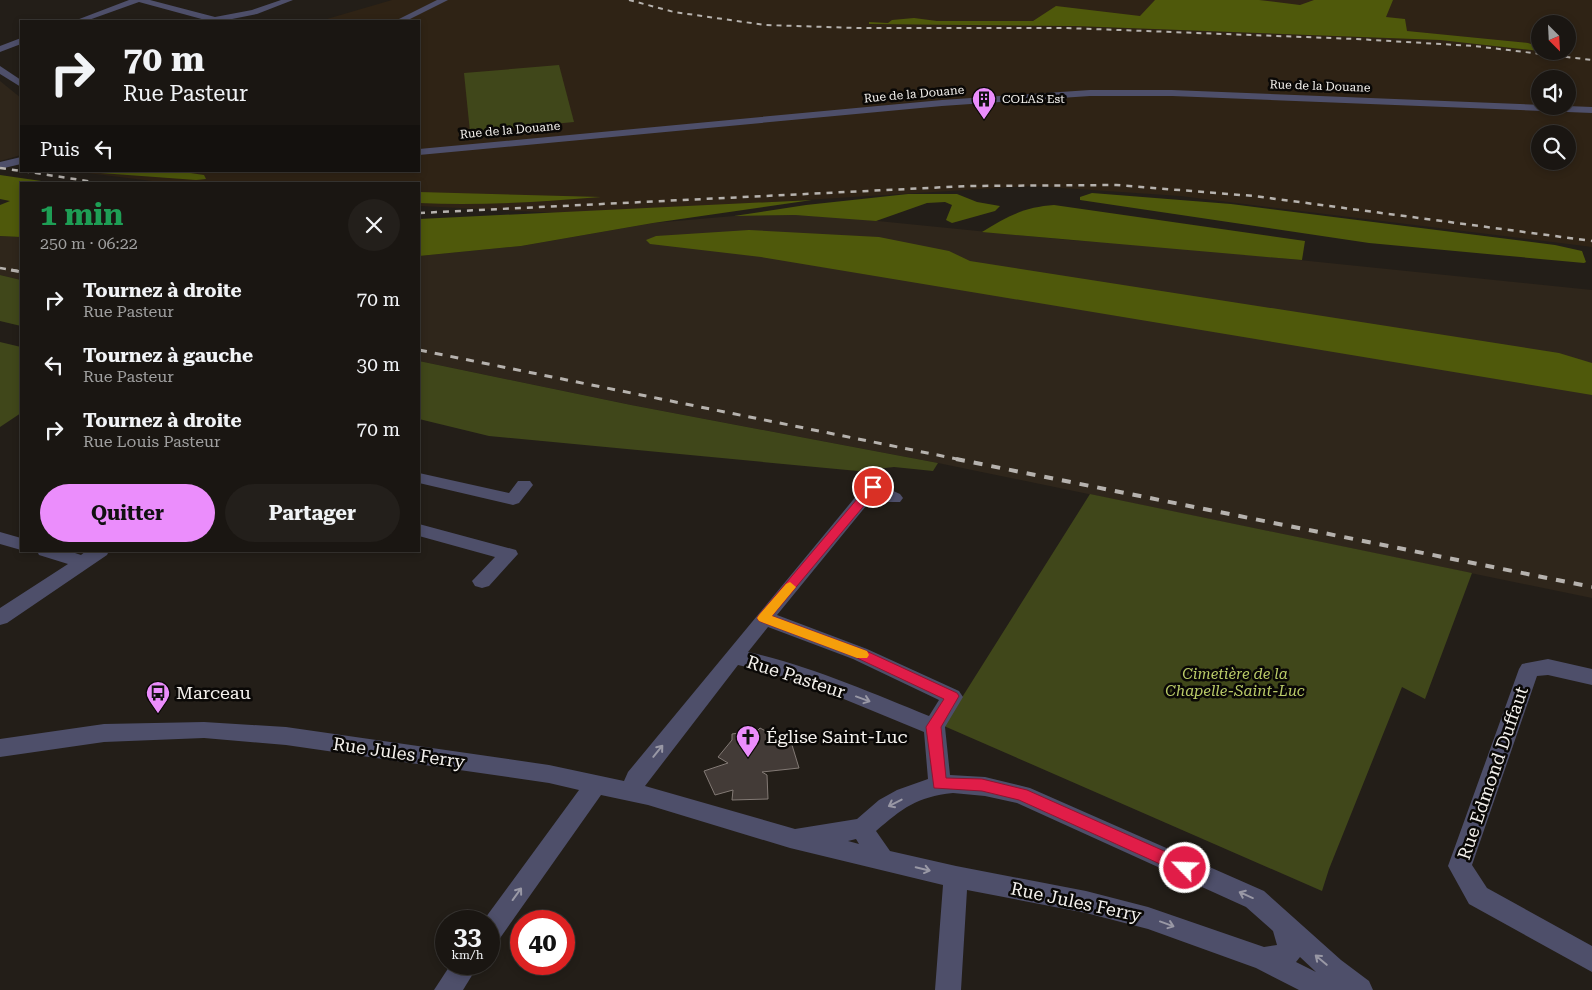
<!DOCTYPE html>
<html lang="fr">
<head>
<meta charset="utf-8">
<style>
  body { margin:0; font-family:"Roboto Serif",serif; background:#231f1b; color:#f1f3f6; height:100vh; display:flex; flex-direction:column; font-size:19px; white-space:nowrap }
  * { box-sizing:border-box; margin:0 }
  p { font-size:16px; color:#9f9f9f }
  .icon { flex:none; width:28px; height:28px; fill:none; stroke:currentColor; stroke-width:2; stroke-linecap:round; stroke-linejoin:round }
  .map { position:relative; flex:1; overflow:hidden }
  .details { position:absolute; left:20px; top:182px; width:400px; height:370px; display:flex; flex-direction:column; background:#1a1612; border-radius:0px; box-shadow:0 2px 8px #0003,0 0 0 1px #383532 }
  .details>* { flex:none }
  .top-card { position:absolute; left:20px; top:20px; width:400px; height:152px; border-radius:0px; box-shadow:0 2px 8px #0003,0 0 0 1px #383532; background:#1a1612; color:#f1f3f6; overflow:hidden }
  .needle { width:32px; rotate:156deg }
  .buttons { position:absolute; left:1531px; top:15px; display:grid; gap:10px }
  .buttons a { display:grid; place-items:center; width:45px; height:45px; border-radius:50%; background:#1a1612; box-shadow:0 2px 8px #0003,0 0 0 1px #383532; font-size:25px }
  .speed { position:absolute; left:435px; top:910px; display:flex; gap:10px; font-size:25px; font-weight:700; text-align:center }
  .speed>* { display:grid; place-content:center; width:65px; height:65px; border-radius:50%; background:#1a1612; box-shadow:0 2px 8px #0003,0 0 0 1px #383532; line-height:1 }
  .speed small { font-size:12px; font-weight:400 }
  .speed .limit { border:8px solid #d22; background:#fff; color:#111 }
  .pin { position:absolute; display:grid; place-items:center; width:42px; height:42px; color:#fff; margin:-21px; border:2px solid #fff; border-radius:50%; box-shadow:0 1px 5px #0007 }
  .me { position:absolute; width:55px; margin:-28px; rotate:294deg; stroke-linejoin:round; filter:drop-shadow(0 0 4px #0008) }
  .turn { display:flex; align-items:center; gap:18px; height:105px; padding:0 20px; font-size:22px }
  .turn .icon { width:65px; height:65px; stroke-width:2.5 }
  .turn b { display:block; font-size:35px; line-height:42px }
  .then { display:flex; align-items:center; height:48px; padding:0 20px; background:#0003; gap:10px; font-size:19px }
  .round { display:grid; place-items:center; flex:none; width:52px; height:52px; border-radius:26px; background:#231f1b }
  .overview { display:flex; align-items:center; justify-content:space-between; height:85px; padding:0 20px }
  h1 { font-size:30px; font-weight:700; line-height:38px; color:#1e9e55 }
  .primary-button { display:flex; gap:10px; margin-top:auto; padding:10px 20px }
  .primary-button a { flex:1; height:58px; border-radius:30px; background:#eb8dfc; color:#111; font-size:20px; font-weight:700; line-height:58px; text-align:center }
  .primary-button a+a { background:#231f1b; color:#f1f3f6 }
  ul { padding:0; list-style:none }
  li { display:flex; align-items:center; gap:15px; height:65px; padding:0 20px }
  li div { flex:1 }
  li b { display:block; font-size:19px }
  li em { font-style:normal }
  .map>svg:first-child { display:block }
  .built { fill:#2f261b }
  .industrial { fill:#2f2315; fill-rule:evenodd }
  .green { fill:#40471a }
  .forest { fill:#4f590b }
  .building { fill:#433b37; stroke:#837a75 }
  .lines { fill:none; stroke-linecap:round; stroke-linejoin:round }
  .minor { fill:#4e4f6a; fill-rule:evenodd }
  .rail-far3 { stroke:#b6b2ae; stroke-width:2; stroke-dasharray:5 5; stroke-linecap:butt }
  .rail-far2 { stroke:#b6b2ae; stroke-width:2.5; stroke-dasharray:6 6; stroke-linecap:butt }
  .rail-far1 { stroke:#b6b2ae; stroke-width:3; stroke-dasharray:8 8; stroke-linecap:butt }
  .rail { stroke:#b6b2ae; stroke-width:4; stroke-dasharray:9 9; stroke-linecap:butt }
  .oneway { stroke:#9998a5 }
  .route { fill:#e11d48; stroke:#92132f }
  .slow { fill:#f59e0b }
  .labels { text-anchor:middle; stroke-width:5; stroke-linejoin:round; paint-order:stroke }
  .far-street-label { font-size:12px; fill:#f4f1ed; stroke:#0a0806 }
  .far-poi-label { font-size:12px; fill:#f4f1ed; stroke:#0a0806; text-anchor:start }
  .park-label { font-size:15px; font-style:italic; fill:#bacb68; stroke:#0a0806 }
  .near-street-label { font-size:18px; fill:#f4f1ed; stroke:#0a0806 }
  .near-poi-label { font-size:18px; fill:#f4f1ed; stroke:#0a0806; text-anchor:start }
</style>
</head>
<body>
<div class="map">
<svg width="1592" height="990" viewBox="0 0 1592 990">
  <rect width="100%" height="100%" fill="#231e18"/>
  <g class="built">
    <polygon points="0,81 21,98 21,155 0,161"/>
    <polygon points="795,215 838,217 1069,240 1153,245 1592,290 1592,598 938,463 631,405 419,361 419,256 521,246 653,223 734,216"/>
    <polygon points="0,236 21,237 21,280 0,275"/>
  </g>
  <path class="industrial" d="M 392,0 L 1592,0 L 1592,247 L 1180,196 L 1032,186 L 581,214 L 419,206 L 419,184 L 176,184 L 71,171 L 419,171 L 419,21 L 320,21 ZM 1540,24 L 1568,24 L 1568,51 L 1540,51 ZM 1540,79 L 1568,79 L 1568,106 L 1540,106 ZM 1540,134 L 1568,134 L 1568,161 L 1540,161 Z"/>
  <g class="green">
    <polygon points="559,65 574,122 470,132 464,73"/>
    <polygon points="0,275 21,280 21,326 0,321"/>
    <polygon points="0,342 21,347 21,413 0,427"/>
    <polygon points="419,361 631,405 938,463 933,471 894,467 858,471 489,436 419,419"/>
    <polygon points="1090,494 1472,573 1425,699 1402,687 1329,869 1322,891 944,726"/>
  </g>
  <g class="forest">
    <polygon points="1155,0 1259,0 1300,5 1314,0 1393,0 1386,17 1405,19 1407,31 1528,43 1540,47 1540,51 1440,40 1075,26 869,24 869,22 888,23 892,20 914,18 937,21 1033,21 1056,6 1140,16"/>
    <polygon points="73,171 177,171 204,175 206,179 196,180"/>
    <polygon points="0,175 62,184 21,184 21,237 0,236 0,205 10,201 0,199"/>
    <path d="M 419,192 L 601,197 C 540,202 479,206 419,203 Z"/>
    <polygon points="1092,193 1231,204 1555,245 1582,251 1586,262 1584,263 1369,243 1080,200 1080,197"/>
    <polygon points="908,194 957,194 977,202 1000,206 995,211 952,223 946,220 952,205 945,202 927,203 876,221 795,215 734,216 806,205"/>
    <polygon points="812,200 653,223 521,246 419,256 419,219"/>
    <path d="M 1054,205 L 1305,241 L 1302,260 L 982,232 C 1007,216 1025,207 1054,205 Z"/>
    <polygon points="749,230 879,237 949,251 970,261 1559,353 1592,363 1592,395 761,257 650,244 646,240 656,236"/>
  </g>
  <polygon class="building" points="760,728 792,745 799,768 762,772 767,775 768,799 732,800 733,790 715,795 704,771 728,763 718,757 732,740 732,734 758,730"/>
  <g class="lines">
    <g class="minor">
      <polygon points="129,0 150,0 215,17 252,10 281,0 293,0 257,14 222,21 209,21 139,2 86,21 74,21"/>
      <polygon points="437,0 448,0 406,21 395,21"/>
      <polygon points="21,38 21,44 0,52 0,46"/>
      <polygon points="0,66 21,80 21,87 0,74"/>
      <polygon points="1090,90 1172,90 1592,107 1592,113 1172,96 1090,96 942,106 419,155 419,149 942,100"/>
      <polygon points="21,157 21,164 0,169 0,162"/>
      <polygon points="419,473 509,493 518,481 530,481 533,485 519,503 513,505 419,483"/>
      <path d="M 873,482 L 900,494 L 903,498 L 900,502 L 888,502 L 875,495 L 777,615 L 867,649 L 959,691 L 963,697 L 945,727 L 950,775 L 985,777 L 1030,788 L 1264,891 L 1341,960 L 1369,981 L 1373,990 L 1299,990 L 1256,968 L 1148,929 L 1086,913 L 967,890 L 961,990 L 935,990 L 943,885 L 790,848 L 648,805 L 601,795 L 498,941 L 489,945 L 489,921 L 483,921 L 579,790 L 549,783 L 286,745 L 204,738 L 104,742 L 0,757 L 0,739 L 104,724 L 204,722 L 286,727 L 549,765 L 624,781 L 628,772 L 867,483 ZM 768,627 L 853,659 L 939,700 L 929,716 C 872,693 808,665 748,652 ZM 738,665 C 802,679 863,707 924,732 L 928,779 L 897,790 L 879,800 L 857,819 L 795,829 L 645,786 ZM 953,793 L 985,796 L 1017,803 L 1246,907 L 1273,931 L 1277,945 L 1264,947 L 1148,907 L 1086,891 L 956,866 L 890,851 L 876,831 C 903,808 916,797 953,793 ZM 856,839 L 859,844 L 848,841 ZM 1300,957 L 1316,972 L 1296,962 Z"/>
      <polygon points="419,524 516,550 518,554 489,586 482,588 475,586 472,581 495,557 419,536"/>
      <polygon points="0,532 21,538 21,550 0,544"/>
      <polygon points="37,551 69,551 81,555 86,551 109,551 107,555 7,623 0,625 0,608 68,564 39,555"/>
      <polygon points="1548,659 1592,669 1592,685 1548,675 1537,676 1472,865 1487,888 1592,946 1592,972 1469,904 1448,866 1519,669 1522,664"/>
      <polygon points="451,964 479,964 463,990 434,990"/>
    </g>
    <polyline class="rail-far3" points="629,0 674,12 765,25 857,28 1066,28 1356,39 1474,46 1592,60"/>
    <g class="rail-far2">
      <polyline points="0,168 21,171"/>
      <polyline points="23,171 106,184"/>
      <polyline points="419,213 968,186 1116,185 1254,196 1592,241"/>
      <polyline points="0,268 18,271"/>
    </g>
    <g class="rail-far1">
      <polyline points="11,270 21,272"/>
      <polyline points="419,350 962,460"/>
    </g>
    <polyline class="rail" points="956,459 1592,587"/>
  </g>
  <defs><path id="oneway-shaft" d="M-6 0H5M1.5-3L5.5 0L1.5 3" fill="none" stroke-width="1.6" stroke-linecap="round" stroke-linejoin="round" transform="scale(1.25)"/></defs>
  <g class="oneway">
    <use href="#oneway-shaft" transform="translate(863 699) rotate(20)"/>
    <use href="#oneway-shaft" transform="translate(658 751) rotate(-51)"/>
    <use href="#oneway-shaft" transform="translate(895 803) rotate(153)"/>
    <use href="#oneway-shaft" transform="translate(923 869) rotate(13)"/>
    <use href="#oneway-shaft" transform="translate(517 894) rotate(-54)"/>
    <use href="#oneway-shaft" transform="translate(1246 895) rotate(-156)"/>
    <use href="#oneway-shaft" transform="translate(1167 924) rotate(20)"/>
    <use href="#oneway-shaft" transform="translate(1321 960) rotate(-140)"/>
  </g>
  <polygon class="route" points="873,484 877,485 877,490 772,616 864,650 957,693 959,696 941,727 946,778 982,779 1027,790 1191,863 1193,868 1191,873 1185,875 1180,873 1019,800 982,791 934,788 926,727 944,699 855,657 759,621 757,618 759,615 869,485"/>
  <polygon class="slow" points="790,582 796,587 772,616 867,651 869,655 867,658 857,658 759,621 757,618 759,615 786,584"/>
  <defs>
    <g id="building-pin" transform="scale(1.25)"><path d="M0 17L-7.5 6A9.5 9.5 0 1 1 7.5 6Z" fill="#eb8dfc" stroke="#0a0806"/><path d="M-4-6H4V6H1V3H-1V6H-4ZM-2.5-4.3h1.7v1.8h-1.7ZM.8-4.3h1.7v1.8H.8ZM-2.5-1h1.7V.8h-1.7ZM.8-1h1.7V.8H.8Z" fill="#111"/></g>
    <g id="bus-pin" transform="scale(1.25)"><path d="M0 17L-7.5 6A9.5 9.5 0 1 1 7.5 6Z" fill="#eb8dfc" stroke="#0a0806"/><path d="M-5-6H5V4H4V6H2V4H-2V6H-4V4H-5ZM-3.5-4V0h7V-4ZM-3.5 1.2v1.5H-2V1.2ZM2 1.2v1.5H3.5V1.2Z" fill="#111"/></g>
    <g id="church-pin" transform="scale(1.25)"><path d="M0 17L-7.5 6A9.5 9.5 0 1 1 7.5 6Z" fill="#eb8dfc" stroke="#0a0806"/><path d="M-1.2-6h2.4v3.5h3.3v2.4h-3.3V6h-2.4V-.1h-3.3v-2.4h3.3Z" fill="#111"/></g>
  </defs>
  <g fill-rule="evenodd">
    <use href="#building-pin" x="984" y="99"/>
    <use href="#bus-pin" x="158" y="693"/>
    <use href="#church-pin" x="748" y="737"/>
  </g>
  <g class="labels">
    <g class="far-street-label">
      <text transform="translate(1320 86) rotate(2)" y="4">Rue de la Douane</text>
      <text transform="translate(914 94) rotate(-5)" y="4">Rue de la Douane</text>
      <text transform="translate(510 130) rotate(-5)" y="4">Rue de la Douane</text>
    </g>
    <g class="far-poi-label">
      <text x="1002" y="103">COLAS Est</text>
    </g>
    <g class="park-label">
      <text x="1235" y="679">Cimetière de la<tspan x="1235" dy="17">Chapelle-Saint-Luc</tspan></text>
    </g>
    <g class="near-street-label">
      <text transform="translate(796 677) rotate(18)" y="6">Rue Pasteur</text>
      <text transform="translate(399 753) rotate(8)" y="6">Rue Jules Ferry</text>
      <text transform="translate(1493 773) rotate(-71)" y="6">Rue Edmond Duffaut</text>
      <text transform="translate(1076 902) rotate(12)" y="6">Rue Jules Ferry</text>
    </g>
    <g class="near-poi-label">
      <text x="176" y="699">Marceau</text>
      <text x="766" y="743">Église Saint-Luc</text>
    </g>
  </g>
</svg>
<div class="buttons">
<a><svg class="needle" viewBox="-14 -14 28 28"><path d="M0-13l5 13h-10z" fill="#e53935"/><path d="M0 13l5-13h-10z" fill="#9f9f9f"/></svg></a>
<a><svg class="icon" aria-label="sound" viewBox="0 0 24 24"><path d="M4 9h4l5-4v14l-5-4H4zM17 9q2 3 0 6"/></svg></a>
<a><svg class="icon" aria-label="search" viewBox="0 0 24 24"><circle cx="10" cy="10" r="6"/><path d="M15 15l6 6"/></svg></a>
</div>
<div class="speed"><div>33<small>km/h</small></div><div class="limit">40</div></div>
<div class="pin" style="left:873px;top:487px;background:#d93025"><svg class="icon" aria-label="arrive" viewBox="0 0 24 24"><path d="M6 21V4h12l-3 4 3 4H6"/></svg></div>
<svg class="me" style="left:1185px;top:868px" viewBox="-20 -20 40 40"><circle r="17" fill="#e11d48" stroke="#fff" stroke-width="3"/><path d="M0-11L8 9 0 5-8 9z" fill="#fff"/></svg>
<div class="top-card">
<div class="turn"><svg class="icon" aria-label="right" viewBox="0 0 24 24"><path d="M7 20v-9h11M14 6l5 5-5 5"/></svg><div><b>70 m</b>Rue Pasteur</div></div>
<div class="then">Puis<svg class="icon" aria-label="left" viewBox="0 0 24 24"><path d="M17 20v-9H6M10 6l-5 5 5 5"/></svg></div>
</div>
<section class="details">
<div class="overview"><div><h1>1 min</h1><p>250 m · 06:22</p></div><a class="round"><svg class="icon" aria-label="close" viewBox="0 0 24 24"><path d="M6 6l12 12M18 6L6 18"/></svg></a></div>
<ul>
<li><svg class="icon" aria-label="right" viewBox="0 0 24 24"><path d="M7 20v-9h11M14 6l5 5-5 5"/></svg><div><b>Tournez à droite</b><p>Rue Pasteur</p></div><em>70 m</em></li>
<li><svg class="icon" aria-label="left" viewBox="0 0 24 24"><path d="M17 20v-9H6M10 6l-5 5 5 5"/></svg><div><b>Tournez à gauche</b><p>Rue Pasteur</p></div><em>30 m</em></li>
<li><svg class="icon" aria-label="right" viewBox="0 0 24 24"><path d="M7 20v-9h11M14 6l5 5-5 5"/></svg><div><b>Tournez à droite</b><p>Rue Louis Pasteur</p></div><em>70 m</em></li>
</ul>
<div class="primary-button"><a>Quitter</a><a>Partager</a></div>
</section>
</div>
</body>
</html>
